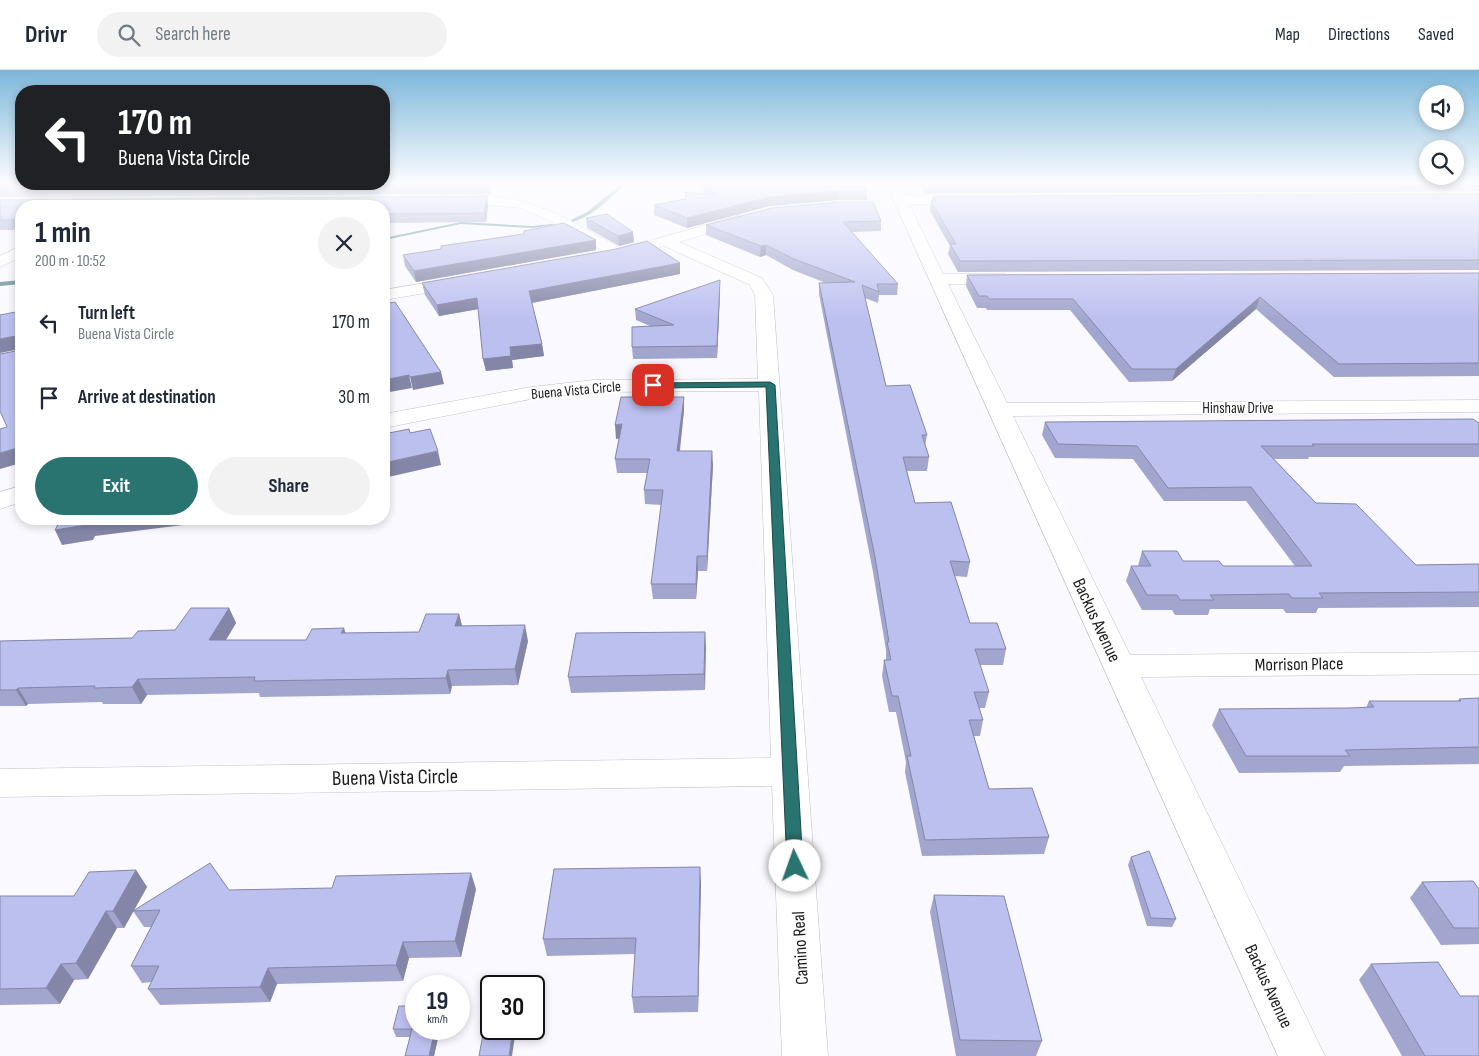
<!DOCTYPE html>
<html lang="en">
<head>
<meta charset="utf-8">
<style>
  body { margin:0; font-family:"Sofia Sans Condensed",sans-serif; background:#f2f2f3; color:#1f2937; height:100vh; display:flex; flex-direction:column; font-size:19px; white-space:nowrap }
  * { box-sizing:border-box; margin:0 }
  p { font-size:16px; color:#747a83 }
  .icon { flex:none; width:28px; height:28px; fill:none; stroke:currentColor; stroke-width:2; stroke-linecap:round; stroke-linejoin:round }
  .map { position:relative; flex:1; overflow:hidden }
  .drawer { position:absolute; left:15px; top:130px; width:375px; height:325px; display:flex; flex-direction:column; background:#fff; border-radius:20px; box-shadow:0 2px 8px #0003 }
  .drawer>* { flex:none }
  .top-card { position:absolute; left:15px; top:15px; width:375px; height:105px; border-radius:20px; box-shadow:0 2px 8px #0003; background:#202124; color:#fff; overflow:hidden }
  .fabs { position:absolute; left:1419px; top:15px; display:grid; gap:10px }
  .fabs a { display:grid; place-items:center; width:45px; height:45px; border-radius:50%; background:#fff; box-shadow:0 2px 8px #0003; font-size:25px }
  .speed { position:absolute; left:405px; top:905px; display:flex; gap:10px; font-size:25px; font-weight:700; text-align:center }
  .speed>* { display:grid; place-content:center; width:65px; height:65px; border-radius:50%; background:#fff; box-shadow:0 2px 8px #0003; line-height:1 }
  .speed small { font-size:12px; font-weight:400 }
  .speed .limit { border:2px solid #111; border-radius:8px; background:#fff; color:#111 }
  .pin { position:absolute; display:grid; place-items:center; width:42px; height:42px; color:#fff; margin:-21px; border-radius:10px; box-shadow:0 2px 8px #0006 }
  .me { position:absolute; width:55px; margin:-28px; rotate:357deg; stroke-linejoin:round; filter:drop-shadow(0 0 4px #0008) }
  .turn { display:flex; align-items:center; gap:18px; height:105px; padding:0 20px; font-size:22px }
  .turn .icon { width:65px; height:65px; stroke-width:2.5 }
  .turn b { display:block; font-size:35px; line-height:42px }
  .round { display:grid; place-items:center; flex:none; width:52px; height:52px; border-radius:26px; background:#f2f2f3 }
  .overview { display:flex; align-items:center; justify-content:space-between; height:85px; padding:0 20px }
  h1 { font-size:30px; font-weight:700; line-height:38px }
  .cta { display:flex; gap:10px; margin-top:auto; padding:10px 20px }
  .cta a { flex:1; height:58px; border-radius:30px; background:#297370; color:#fff; font-size:20px; font-weight:700; line-height:58px; text-align:center }
  .cta a+a { background:#f2f2f3; color:#1f2937 }
  ul { padding:0; list-style:none }
  li { display:flex; align-items:center; gap:15px; height:75px; padding:0 20px }
  li div { flex:1 }
  li b { display:block; font-size:19px }
  li em { font-style:normal }
  header { display:flex; align-items:center; gap:30px; box-sizing:border-box; height:70px; padding:0 25px; background:#fff; border-bottom:1px solid #e0e1e3 }
  header strong { font-size:24px }
  nav { display:flex; gap:28px; margin-inline-start:auto; font-size:18px }
  .search { width:350px; height:45px; background:#f2f2f3; display:flex; align-items:center; gap:12px; box-sizing:border-box; padding:0 18px; border-radius:28px; color:#747a83; font-size:19px }
  .map>svg:first-child { display:block }
  .lines { fill:none; stroke-linecap:round; stroke-linejoin:round }
  .stream { fill:#608c92; fill-rule:evenodd }
  .minor-casing { stroke:#bebfc6; stroke-width:1 }
  .minor { fill:#fff; fill-rule:evenodd }
  .wall { fill:#a2a5ce }
  .shaded-wall { fill:#8486a7 }
  .building { fill:#bcc0ef; stroke:#8486a7 }
  .route { fill:#297370; stroke:#1b4b49 }
  .labels { text-anchor:middle; stroke-width:4; stroke-linejoin:round; paint-order:stroke }
  .far-street-label { font-size:15px; fill:#1c1c1e; stroke:#fff }
  .street-label { font-size:18px; fill:#1c1c1e; stroke:#fff }
  .near-street-label { font-size:21px; fill:#1c1c1e; stroke:#fff }
</style>
</head>
<body>
<header>
<strong>Drivr</strong>
<div class="search"><svg class="icon" aria-label="search" viewBox="0 0 24 24"><circle cx="10" cy="10" r="6"/><path d="M15 15l6 6"/></svg>Search here</div>
<nav><a>Map</a><a>Directions</a><a>Saved</a></nav>
</header>
<div class="map">
<svg width="1479" height="986" viewBox="0 0 1479 986">
  <rect width="100%" height="100%" fill="#f9f9ff"/>
  <g class="lines">
    <g class="stream">
      <path d="M 619,113 L 623,113 L 624,115 C 612,127 588,150 571,152 L 571,150 L 587,142 L 620,115 Z"/>
      <polygon points="461,152 532,156 552,154 554,155 532,158 461,154 384,170 384,168"/>
      <polygon points="21,210 21,214 0,216 0,212"/>
    </g>
    <g class="minor-casing">
      <g id="minor">
        <polygon points="886,113 899,113 905,126 970,126 977,130 970,134 909,134 943,204 1005,204 1011,206 1013,209 1011,212 1005,214 948,214 1007,333 1479,330 1479,342 1013,346 1130,585 1479,582 1479,604 1141,607 1325,986 1278,986"/>
        <path d="M 451,124 C 511,124 544,134 596,165 C 605,170 619,175 625,183 L 622,186 L 612,186 L 555,153 L 520,138 L 446,131 L 444,128 L 446,125 Z"/>
        <polygon points="741,145 746,146 748,149 746,152 679,172 762,208 773,225 828,986 782,986 772,716 0,727 0,699 771,688 759,321 594,322 531,329 384,358 384,344 531,317 594,310 758,309 755,225 750,215 664,176 658,178 650,173 653,170"/>
        <polygon points="21,176 21,187 0,197 0,186"/>
        <polygon points="461,207 467,208 469,212 467,216 384,230 384,220"/>
        <polygon points="21,416 21,432 0,439 0,422"/>
      </g>
    </g>
    <use href="#minor" class="minor"/>
  </g>
  <g class="wall">
    <polygon points="0,113 491,113 490,124 0,127"/>
    <polygon points="696,113 864,113 867,121 867,130 838,130 770,136 687,158 654,145 654,135 706,124"/>
    <polygon points="918,113 1479,113 1479,121 924,124"/>
    <polygon points="1479,124 1479,200 958,202 948,184 950,176 930,141 931,131 932,131 933,126"/>
    <polygon points="487,126 488,135 486,152 384,153 384,136 21,136 16,160 0,160 0,130"/>
    <polygon points="772,138 881,151 881,161 852,162 898,214 897,225 879,225 878,233 865,228 886,316 927,365 925,376 929,387 927,401 907,401 915,433 970,492 967,507 955,506 970,553 1006,579 1003,595 980,595 989,622 985,638 979,638 983,650 980,666 974,666 989,719 1049,767 1044,784 922,786 905,702 906,692 896,642 889,642 882,606 884,590 886,590 886,580 873,502 819,224 819,213 826,213 793,200 766,185 760,187 706,165 706,155"/>
    <polygon points="586,148 633,162 634,172 619,176 587,158"/>
    <polygon points="596,180 416,212 405,196 403,185"/>
    <polygon points="1479,203 1479,306 1334,307 1256,239 1172,311 1129,312 1070,240 987,240 986,238 977,238 966,216 967,205"/>
    <polygon points="680,204 532,233 542,274 544,286 512,290 513,298 486,301 483,289 478,239 439,246 425,225 422,213"/>
    <polygon points="720,221 717,288 633,289 632,277 650,256 636,250 635,239"/>
    <polygon points="684,340 680,381 713,395 707,501 698,501 696,529 653,529 651,514 662,435 645,434 644,420 648,403 617,403 615,389 619,368 616,369"/>
    <polygon points="1045,352 1479,353 1479,387 1309,387 1308,389 1274,389 1316,433 1416,495 1479,494 1479,537 1318,538 1316,543 1286,543 1283,539 1210,539 1208,545 1175,545 1172,540 1142,540 1126,511 1131,496 1138,496 1142,481 1183,491 1223,496 1295,496 1246,431 1164,431 1133,389 1055,388 1042,365"/>
    <polygon points="229,538 236,553 226,570 306,570 346,563 419,562 459,544 462,556 528,571 518,615 452,616 450,624 260,627 259,623 147,625 141,634 103,634 102,632 28,634 26,636 0,636 0,571 132,568 175,560"/>
    <polygon points="705,562 705,620 571,623 568,607"/>
    <polygon points="1479,628 1479,694 1344,696 1340,702 1239,703 1212,655 1219,639 1366,638 1369,631 1458,631 1459,629"/>
    <polygon points="1131,787 1176,849 1172,857 1147,856 1128,795"/>
    <polygon points="136,800 147,817 124,858 117,858 88,909 74,910 60,934 0,935 0,826 74,826"/>
    <polygon points="1422,812 1479,819 1479,874 1441,875 1410,828"/>
    <polygon points="701,813 698,942 634,943 632,927 635,884 547,886 543,869"/>
    <polygon points="476,819 461,887 409,888 403,911 277,914 270,932 160,935 148,919 152,912 142,913 131,896 151,857 144,857 133,841 229,820"/>
    <polygon points="934,825 1042,971 1036,986 956,986 930,842"/>
    <polygon points="1371,894 1460,926 1479,986 1402,986 1359,910"/>
    <polygon points="393,959 440,959 434,986 405,986 410,967 396,967"/>
  </g>
  <g class="shaded-wall">
    <polygon points="488,113 491,113 490,124 488,115"/>
    <polygon points="839,121 838,130 770,136 687,158 687,148 770,127"/>
    <polygon points="487,126 488,135 486,152 484,143"/>
    <polygon points="157,130 159,136 147,136"/>
    <polygon points="21,145 21,157 16,160 12,150"/>
    <polygon points="633,162 634,172 619,176 618,166"/>
    <polygon points="596,170 596,180 416,212 414,201"/>
    <polygon points="766,175 766,185 760,187 761,176"/>
    <polygon points="680,193 680,204 531,233 529,221"/>
    <polygon points="720,210 720,221 717,288 717,276"/>
    <polygon points="1260,227 1256,239 1172,311 1176,299"/>
    <polygon points="477,228 479,239 439,246 437,235"/>
    <polygon points="16,266 21,279 0,283 0,269"/>
    <polygon points="542,274 544,286 512,290 513,298 486,301 483,289 510,277"/>
    <polygon points="441,302 444,314 413,320 410,307"/>
    <polygon points="409,305 412,318 384,323 384,310"/>
    <polygon points="684,327 684,340 678,394 677,381"/>
    <polygon points="622,354 623,368 616,369 615,355"/>
    <polygon points="21,377 21,393 0,399 0,383"/>
    <polygon points="438,381 441,395 384,408 384,393"/>
    <polygon points="712,381 713,395 707,501 707,486"/>
    <polygon points="109,449 231,449 95,466 93,470 62,475 55,460 88,451"/>
    <polygon points="697,486 698,501 696,529 696,514"/>
    <polygon points="229,538 236,553 216,586 209,570"/>
    <polygon points="459,544 463,560 455,556"/>
    <polygon points="525,555 528,571 518,615 515,599"/>
    <polygon points="344,558 349,574 341,563"/>
    <polygon points="705,562 706,578 705,620 704,604"/>
    <polygon points="448,600 452,616 450,624 446,608"/>
    <polygon points="138,609 147,625 141,634 132,617"/>
    <polygon points="18,618 28,634 26,636 16,620"/>
    <polygon points="700,797 701,813 698,942 698,926"/>
    <polygon points="136,800 147,817 124,858 113,841"/>
    <polygon points="471,803 476,819 461,887 455,871"/>
    <polygon points="106,841 117,858 88,909 76,893"/>
    <polygon points="403,872 409,888 403,911 396,895"/>
    <polygon points="61,894 74,910 60,934 46,918"/>
    <polygon points="268,898 277,914 270,932 260,917"/>
    <polygon points="435,959 440,959 434,986 429,986"/>
    <polygon points="513,959 516,959 512,986 509,986"/>
  </g>
  <g class="building">
    <polygon points="0,113 21,114 488,113 488,115 0,118"/>
    <polygon points="705,113 864,113 867,121 839,121 770,127 687,148 654,135 686,129 685,122 717,125"/>
    <polygon points="924,113 1237,113 925,115"/>
    <polygon points="1479,124 1479,190 960,191 950,174 956,174 931,131 936,131 933,126"/>
    <polygon points="487,126 484,143 384,144 384,136 158,136 157,130 147,136 21,136 21,145 12,150 0,150 0,130"/>
    <polygon points="839,132 873,132 881,151 843,152 898,214 877,214 879,222 862,215 886,316 910,315 927,365 922,365 929,387 903,387 915,433 951,432 970,492 950,491 970,553 997,553 1006,579 975,579 989,622 974,622 983,650 969,650 989,719 1032,718 1049,767 925,770 907,686 911,686 898,626 892,626 884,590 891,590 887,572 889,572 875,487 819,213 855,212 794,189 766,175 761,176 706,155 772,138"/>
    <polygon points="607,144 633,162 618,166 586,148"/>
    <polygon points="564,153 596,170 414,201 403,185 441,179 441,176 524,164 524,161"/>
    <polygon points="647,171 680,193 529,221 542,274 510,277 511,286 483,289 477,228 437,235 422,213 616,179"/>
    <polygon points="1479,203 1479,293 1339,294 1260,227 1176,299 1132,299 1073,229 989,229 987,226 979,226 967,205"/>
    <polygon points="720,210 717,276 632,277 632,257 674,255 635,239"/>
    <polygon points="395,232 441,302 410,307 409,305 384,310 384,234"/>
    <polygon points="21,241 21,377 0,383 0,359 7,357 0,341 0,284 16,281 16,266 0,269 0,245"/>
    <polygon points="621,327 684,327 677,381 712,381 707,486 697,486 696,514 651,514 663,420 644,420 650,389 615,389 622,354 615,355"/>
    <polygon points="1473,349 1479,353 1479,374 1312,374 1314,376 1261,376 1316,433 1356,434 1416,495 1479,494 1479,522 1319,523 1323,528 1292,528 1289,524 1210,525 1214,530 1180,530 1177,525 1147,525 1131,496 1151,496 1142,481 1177,481 1183,491 1219,491 1223,496 1312,496 1251,417 1168,418 1137,376 1058,374 1045,352"/>
    <polygon points="409,359 410,363 430,359 438,381 384,393 384,364"/>
    <polygon points="61,449 109,449 88,451 86,455 55,460"/>
    <polygon points="191,538 229,538 209,570 306,570 312,559 344,558 341,563 419,562 426,544 459,544 455,556 525,555 515,599 448,600 446,608 254,611 255,607 138,609 132,617 94,618 95,616 18,618 16,620 0,620 0,571 132,568 138,561 175,560"/>
    <polygon points="705,562 704,604 568,607 576,563"/>
    <polygon points="1479,628 1479,677 1345,680 1350,686 1246,686 1219,639 1348,638 1374,637 1369,631 1461,631 1459,629"/>
    <polygon points="1149,781 1176,849 1151,848 1131,787"/>
    <polygon points="210,793 229,820 332,818 336,806 471,803 455,871 403,872 396,895 268,898 260,917 148,919 159,896 131,896 160,840 133,841"/>
    <polygon points="700,797 698,926 632,927 636,868 543,869 554,799"/>
    <polygon points="136,800 113,841 106,841 76,893 61,894 46,918 0,919 0,826 74,826 89,802"/>
    <polygon points="1473,811 1479,819 1479,858 1454,858 1422,812"/>
    <polygon points="934,825 1004,826 1042,971 960,970"/>
    <polygon points="1438,892 1460,926 1479,926 1479,986 1425,986 1371,894"/>
    <polygon points="491,921 491,959 513,959 509,986 479,986"/>
    <polygon points="399,936 416,936 416,959 435,959 429,986 405,986 412,959 393,959"/>
  </g>
  <linearGradient id="sky" x2="0" y2="1"><stop stop-color="#7db7da"/><stop offset="0.45" stop-color="#fcfcff"/><stop offset="1" stop-color="#fcfcff" stop-opacity="0"/></linearGradient>
  <rect width="1479" height="251" fill="url(#sky)"/>
  <polygon class="route" points="770,312 775,315 803,796 801,801 795,803 789,801 787,796 766,317 653,318 649,315 653,313"/>
  <g class="labels">
    <g class="far-street-label">
      <text transform="translate(576 320) rotate(-5)" y="5">Buena Vista Circle</text>
      <text x="1238" y="343">Hinshaw Drive</text>
    </g>
    <g class="street-label">
      <text transform="translate(1097 550) rotate(65)" y="6">Backus Avenue</text>
      <text transform="translate(1299 594) rotate(-1)" y="6">Morrison Place</text>
      <text transform="translate(800 878) rotate(-93)" y="6">Camino Real</text>
      <text transform="translate(1269 916) rotate(65)" y="6">Backus Avenue</text>
    </g>
    <g class="near-street-label">
      <text transform="translate(395 707) rotate(-1)" y="7">Buena Vista Circle</text>
    </g>
  </g>
</svg>
<div class="fabs">
<a><svg class="icon" aria-label="sound" viewBox="0 0 24 24"><path d="M4 9h4l5-4v14l-5-4H4zM17 9q2 3 0 6"/></svg></a>
<a><svg class="icon" aria-label="search" viewBox="0 0 24 24"><circle cx="10" cy="10" r="6"/><path d="M15 15l6 6"/></svg></a>
</div>
<div class="speed"><div>19<small>km/h</small></div><div class="limit">30</div></div>
<div class="pin" style="left:653px;top:315px;background:#d93025"><svg class="icon" aria-label="arrive" viewBox="0 0 24 24"><path d="M6 21V4h12l-3 4 3 4H6"/></svg></div>
<svg class="me" style="left:795px;top:796px" viewBox="-20 -20 40 40"><circle r="19" fill="#fff"/><path d="M0-13L10 11 0 6-10 11z" fill="#297370"/></svg>
<div class="top-card">
<div class="turn"><svg class="icon" aria-label="left" viewBox="0 0 24 24"><path d="M17 20v-9H6M10 6l-5 5 5 5"/></svg><div><b>170 m</b>Buena Vista Circle</div></div>
</div>
<section class="drawer">
<div class="overview"><div><h1>1 min</h1><p>200 m · 10:52</p></div><a class="round"><svg class="icon" aria-label="close" viewBox="0 0 24 24"><path d="M6 6l12 12M18 6L6 18"/></svg></a></div>
<ul>
<li><svg class="icon" aria-label="left" viewBox="0 0 24 24"><path d="M17 20v-9H6M10 6l-5 5 5 5"/></svg><div><b>Turn left</b><p>Buena Vista Circle</p></div><em>170 m</em></li>
<li><svg class="icon" aria-label="arrive" viewBox="0 0 24 24"><path d="M6 21V4h12l-3 4 3 4H6"/></svg><div><b>Arrive at destination</b></div><em>30 m</em></li>
</ul>
<div class="cta"><a>Exit</a><a>Share</a></div>
</section>
</div>
</body>
</html>
